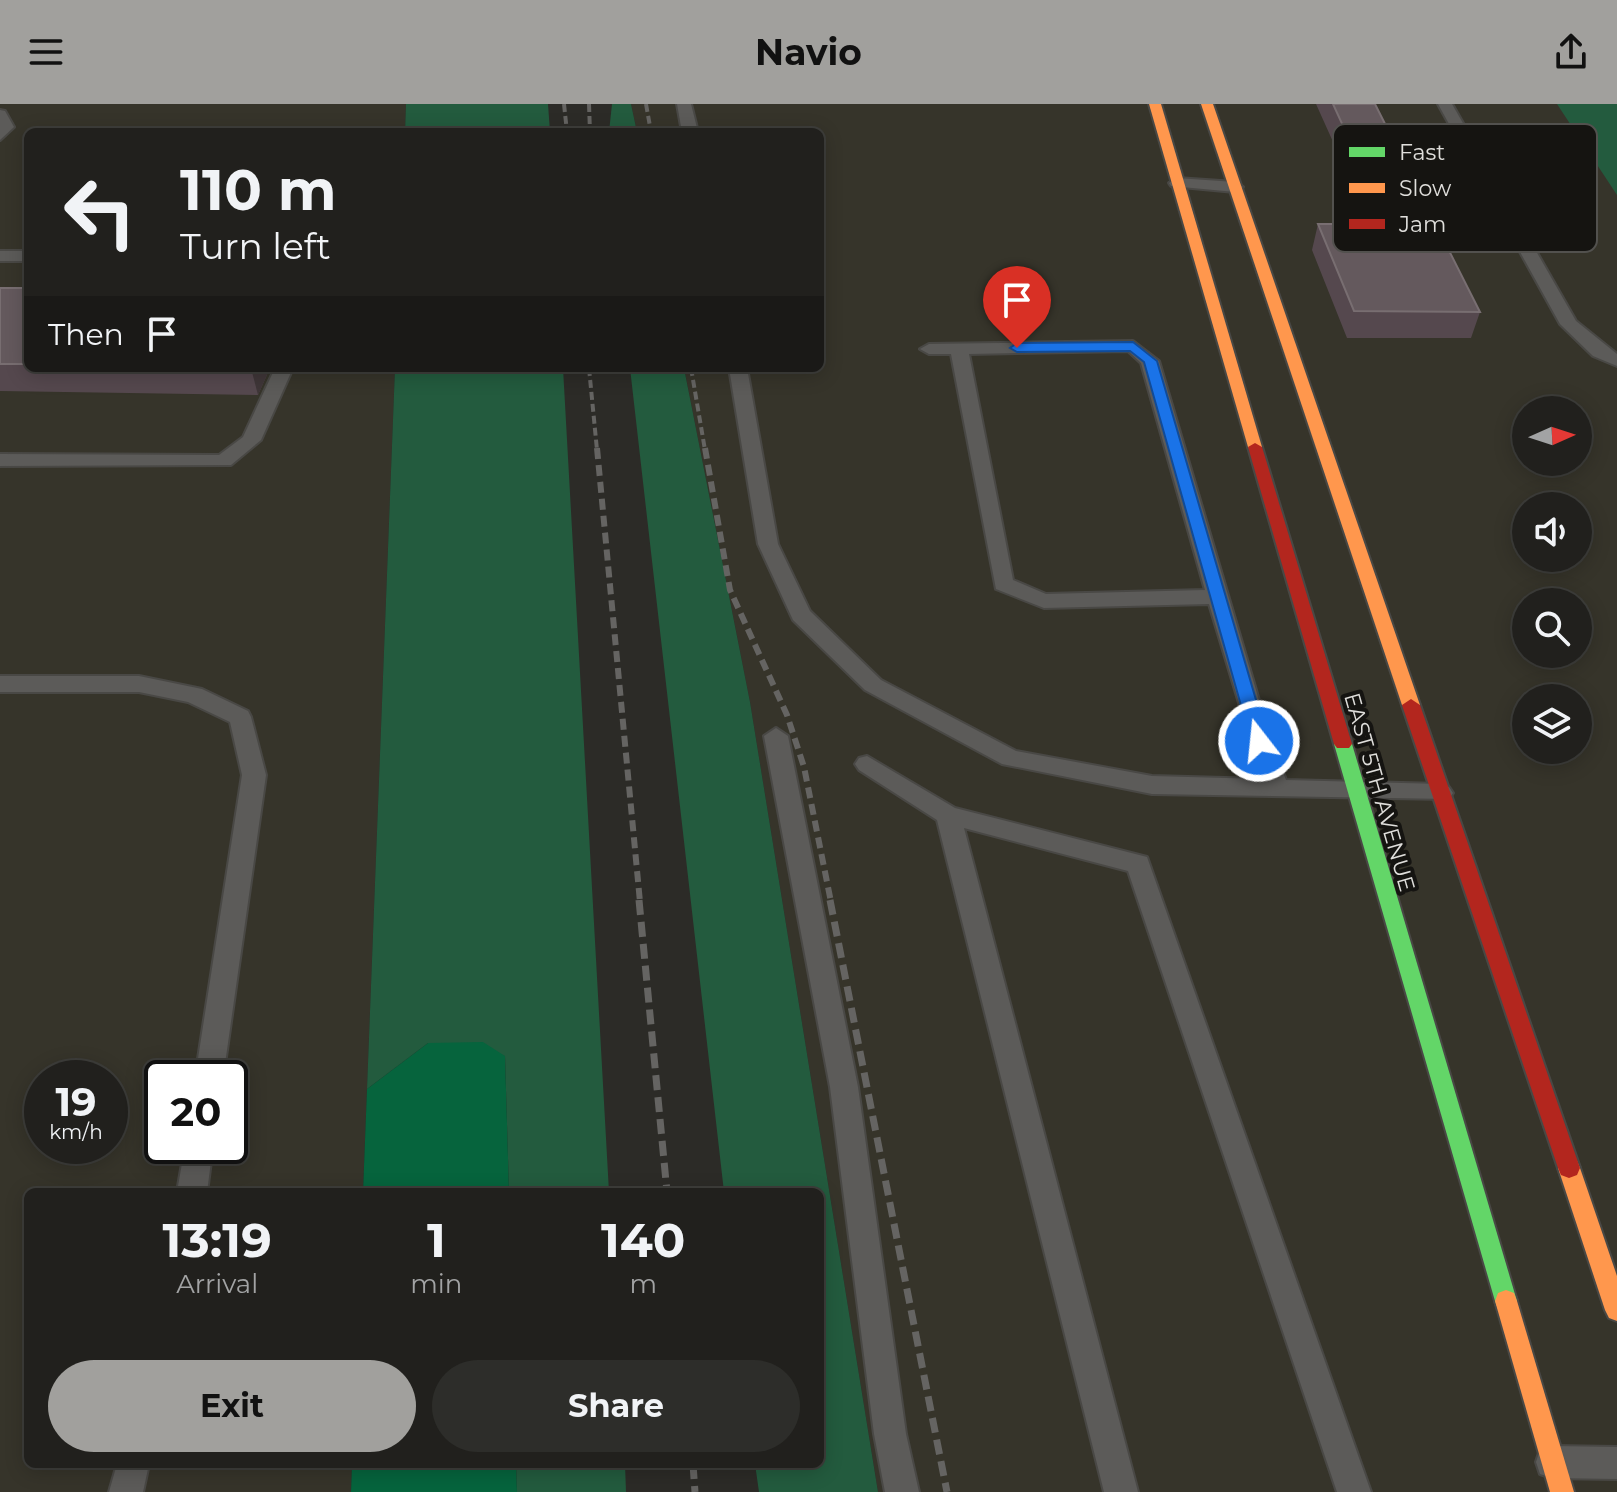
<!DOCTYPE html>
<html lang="en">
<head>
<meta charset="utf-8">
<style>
  body { margin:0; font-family:Montserrat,sans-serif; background:#2d2d2a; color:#f1f3f6; height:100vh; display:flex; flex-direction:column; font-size:30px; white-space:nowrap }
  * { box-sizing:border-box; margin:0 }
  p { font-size:26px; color:#a2a3a4 }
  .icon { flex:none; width:44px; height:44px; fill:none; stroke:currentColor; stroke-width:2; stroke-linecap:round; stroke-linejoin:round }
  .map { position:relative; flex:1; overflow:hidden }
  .drawer { position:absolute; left:24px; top:1084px; width:800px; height:280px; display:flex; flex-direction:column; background:#21201d; border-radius:12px; box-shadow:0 4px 20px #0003,0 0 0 2px #3e3e3b }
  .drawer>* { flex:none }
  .hud { position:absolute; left:24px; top:24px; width:800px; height:244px; border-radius:12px; box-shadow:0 4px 20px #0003,0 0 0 2px #3e3e3b; background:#21201d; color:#f1f3f6; overflow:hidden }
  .needle { width:52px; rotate:87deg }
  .fabs { position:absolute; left:1512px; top:292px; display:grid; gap:16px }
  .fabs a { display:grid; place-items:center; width:80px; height:80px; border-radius:50%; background:#21201d; box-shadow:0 4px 20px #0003,0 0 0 2px #3e3e3b; font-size:40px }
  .speed { position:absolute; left:24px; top:956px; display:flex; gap:16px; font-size:40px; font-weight:700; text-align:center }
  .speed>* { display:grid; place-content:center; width:104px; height:104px; border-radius:50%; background:#21201d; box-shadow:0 4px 20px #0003,0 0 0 2px #3e3e3b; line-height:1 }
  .speed small { font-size:20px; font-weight:400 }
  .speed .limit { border:4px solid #111; border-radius:12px; background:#fff; color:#111 }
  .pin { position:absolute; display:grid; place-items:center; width:68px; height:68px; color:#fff; margin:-82px -34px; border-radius:50% 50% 50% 0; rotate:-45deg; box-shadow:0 0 8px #0007 }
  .pin .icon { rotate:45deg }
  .me { position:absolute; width:88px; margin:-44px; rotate:344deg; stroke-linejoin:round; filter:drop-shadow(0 0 6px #0008) }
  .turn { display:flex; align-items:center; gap:28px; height:168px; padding:0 24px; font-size:36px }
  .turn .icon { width:104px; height:104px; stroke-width:2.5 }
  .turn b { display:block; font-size:56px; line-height:68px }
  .then { display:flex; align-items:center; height:76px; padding:0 24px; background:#0003; gap:16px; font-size:30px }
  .eta { display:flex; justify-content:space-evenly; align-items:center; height:136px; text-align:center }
  .eta b { font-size:48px; font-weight:700; line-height:56px }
  .action { display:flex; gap:16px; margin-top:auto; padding:16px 24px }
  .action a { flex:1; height:92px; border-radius:48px; background:#a1a09d; color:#111; font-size:32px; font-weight:700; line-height:92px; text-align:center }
  .action a+a { background:#2d2d2a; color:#f1f3f6 }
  header { display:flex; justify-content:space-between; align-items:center; height:104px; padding:0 24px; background:#a1a09d; color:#111; font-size:36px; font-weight:700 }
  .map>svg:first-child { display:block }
  .built { fill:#36342a; fill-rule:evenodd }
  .green { fill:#235b3e }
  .forest { fill:#06643d }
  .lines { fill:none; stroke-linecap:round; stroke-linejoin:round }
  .lane-casing { stroke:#494845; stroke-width:4 }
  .fast-casing { stroke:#494845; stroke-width:4 }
  .slow-casing { stroke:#494845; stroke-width:4 }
  .jam-casing { stroke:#494845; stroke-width:4 }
  .lane { fill:#5c5b59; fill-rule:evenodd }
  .fast { fill:#63d668; fill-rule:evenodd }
  .slow { fill:#ff974d; fill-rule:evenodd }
  .jam { fill:#b3261e; fill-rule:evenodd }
  .rail-far2 { stroke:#656462; stroke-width:4; stroke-dasharray:8 4; stroke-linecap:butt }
  .rail-far1 { stroke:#656462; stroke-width:6; stroke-dasharray:11 6; stroke-linecap:butt }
  .rail { stroke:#656462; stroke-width:7; stroke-dasharray:15 7; stroke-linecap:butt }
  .wall { fill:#55484e }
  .shaded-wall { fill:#3f3638 }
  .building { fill:#64595d; stroke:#786e71; stroke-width:2 }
  .route { fill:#1a73e8; stroke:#114b97; stroke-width:2 }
  .labels { text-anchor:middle; stroke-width:8; stroke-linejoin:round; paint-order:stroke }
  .street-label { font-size:22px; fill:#e0dfdc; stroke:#151411 }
  .key { fill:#151411; stroke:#52514e; stroke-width:2 }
  .key-label { font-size:22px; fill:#e0dfdc }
</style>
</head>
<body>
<header><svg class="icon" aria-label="menu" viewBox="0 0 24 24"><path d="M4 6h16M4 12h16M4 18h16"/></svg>Navio<svg class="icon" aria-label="share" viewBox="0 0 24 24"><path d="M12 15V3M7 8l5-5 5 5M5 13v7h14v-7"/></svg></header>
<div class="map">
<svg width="1617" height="1388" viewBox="0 0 1617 1388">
  <rect width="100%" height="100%" fill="#2c2b27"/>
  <g class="built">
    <path d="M 0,0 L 406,0 L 405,28 L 28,28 L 28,264 L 395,264 L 363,1088 L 28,1088 L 28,1360 L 352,1360 L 351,1388 L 0,1388 ZM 42,974 L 110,974 L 110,1042 L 42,1042 ZM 162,974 L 230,974 L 230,1042 L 162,1042 Z"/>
    <path d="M 631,0 L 1617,0 L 1617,1388 L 878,1388 L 750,598 L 684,264 L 820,264 L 820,28 L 637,28 ZM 1526,306 L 1578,306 L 1578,358 L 1526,358 ZM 1526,402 L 1578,402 L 1578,454 L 1526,454 ZM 1526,498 L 1578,498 L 1578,550 L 1526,550 ZM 1526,594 L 1578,594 L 1578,646 L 1526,646 Z"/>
  </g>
  <g class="green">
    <polygon points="406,0 548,0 550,28 405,28"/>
    <polygon points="612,0 631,0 637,28 609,28"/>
    <polygon points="1557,0 1617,0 1617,91"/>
    <polygon points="395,264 563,264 609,1088 509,1088 505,952 428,939 367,985"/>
    <polygon points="630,264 684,264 750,598 878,1388 759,1388 755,1360 820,1360 820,1088 724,1088"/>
    <polygon points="516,1360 625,1360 626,1388 517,1388"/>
  </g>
  <g class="forest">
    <polygon points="483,938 505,952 509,1088 363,1088 367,985 428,939"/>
    <polygon points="352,1360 516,1360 517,1388 351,1388"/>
  </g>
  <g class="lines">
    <g class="lane-casing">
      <g id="lane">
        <polygon points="677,0 691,0 698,28 682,28"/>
        <polygon points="1438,0 1452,0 1576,217 1617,250 1617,262 1593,252 1560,220"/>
        <polygon points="0,6 5,7 14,23 0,36"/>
        <polygon points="1177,74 1235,78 1243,83 1235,88 1171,82 1169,79"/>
        <rect x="0" y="147" width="28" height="10"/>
        <path d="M 1133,237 L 1159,257 L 1271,637 L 1286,676 L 1441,680 L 1449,683 L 1453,689 L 1449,695 L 1152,690 L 1002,660 L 865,586 L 793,516 L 758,440 L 729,264 L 747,264 L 778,440 L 810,507 L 881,576 L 1016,647 L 1152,672 L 1262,675 L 1209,500 L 1044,504 L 996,485 L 951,250 L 929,250 L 920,245 L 929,240 ZM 1128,247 L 1141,259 L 1205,486 L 1046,490 L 1013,476 L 969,250 Z"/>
        <polygon points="275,264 293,264 261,336 231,361 0,362 0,350 219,351 243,333"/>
        <polygon points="0,572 139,572 202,585 248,607 251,613 266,671 223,974 195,974 242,671 230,618 188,598 139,588 0,588"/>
        <polygon points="776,624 788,632 858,983 906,1330 919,1388 885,1388 874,1330 830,983 764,632"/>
        <polygon points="867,652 955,704 1147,753 1371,1388 1337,1388 1128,767 964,724 1138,1388 1104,1388 937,716 859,666 855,660 859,654"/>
        <polygon points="185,1042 213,1042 207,1088 177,1088"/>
        <polygon points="1552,1342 1617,1343 1617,1375 1552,1374 1540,1370 1536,1358 1540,1346"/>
        <polygon points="117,1360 149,1360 143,1388 109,1388"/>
      </g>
    </g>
    <g class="fast-casing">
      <polygon id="fast" points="1343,634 1352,640 1517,1197 1514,1205 1506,1208 1498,1205 1495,1197 1334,640"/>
    </g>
    <g class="slow-casing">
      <g id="slow">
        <polygon points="1149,0 1161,0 1262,343 1260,346 1250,346 1248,343"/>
        <polygon points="1201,0 1213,0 1420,601 1417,605 1411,607 1402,601"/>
        <polygon points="1569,1054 1577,1057 1580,1064 1617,1172 1617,1217 1609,1214 1605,1206 1558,1064 1561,1057"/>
        <polygon points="1506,1186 1514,1189 1517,1197 1574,1388 1550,1388 1495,1197 1498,1189"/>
      </g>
    </g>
    <g class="jam-casing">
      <g id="jam">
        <polygon points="1255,339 1262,343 1352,640 1349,644 1337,644 1334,640 1248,343"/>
        <polygon points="1411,595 1420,601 1580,1064 1577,1071 1569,1074 1561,1071 1558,1064 1402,601"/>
      </g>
    </g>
    <use href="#lane" class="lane"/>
    <use href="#fast" class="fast"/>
    <use href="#slow" class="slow"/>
    <use href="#jam" class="jam"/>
    <g class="rail-far2">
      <polyline points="564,0 567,28"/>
      <polyline points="589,0 590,28"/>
      <polyline points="646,0 651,28"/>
      <polyline points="589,264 597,346"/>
      <polyline points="691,264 705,346"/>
    </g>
    <g class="rail-far1">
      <polyline points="597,344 640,798"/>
      <polyline points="705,344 730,486 787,611 804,663 831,798"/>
    </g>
    <g class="rail">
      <polyline points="639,796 667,1088"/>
      <polyline points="830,796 947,1388"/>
      <polyline points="693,1360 695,1388"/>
    </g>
  </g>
  <g class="wall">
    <polygon points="1316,0 1375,0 1480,208 1471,234 1347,234 1312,146 1318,120 1370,120"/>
    <polygon points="0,184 28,184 28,264 270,264 258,291 0,287"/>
  </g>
  <polygon class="shaded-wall" points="251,264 270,264 258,291"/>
  <g class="building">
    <polygon points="1333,0 1375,0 1480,208 1354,207 1318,120 1388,120"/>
    <rect x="0" y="184" width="28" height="76"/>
  </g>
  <polygon class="route" points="1133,238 1157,257 1268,637 1266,641 1253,641 1251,637 1144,258 1130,247 1017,248 1010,244 1017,239"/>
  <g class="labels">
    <g class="street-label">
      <text transform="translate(1380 688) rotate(74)" y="8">EAST 5TH AVENUE</text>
    </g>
  </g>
  <rect x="1333" y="20" width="264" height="128" rx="12" class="key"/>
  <rect x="1349" y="43" width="36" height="10" fill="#63d668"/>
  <rect x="1349" y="79" width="36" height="10" fill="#ff974d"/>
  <rect x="1349" y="115" width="36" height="10" fill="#b3261e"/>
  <g class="key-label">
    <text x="1399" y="56">Fast</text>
    <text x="1399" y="92">Slow</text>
    <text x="1399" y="128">Jam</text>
  </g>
</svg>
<div class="fabs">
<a><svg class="needle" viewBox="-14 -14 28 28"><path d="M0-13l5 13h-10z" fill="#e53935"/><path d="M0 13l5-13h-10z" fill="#a2a3a4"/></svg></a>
<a><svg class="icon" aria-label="sound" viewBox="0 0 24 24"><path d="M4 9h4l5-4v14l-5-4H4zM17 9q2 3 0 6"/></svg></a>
<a><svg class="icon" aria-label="search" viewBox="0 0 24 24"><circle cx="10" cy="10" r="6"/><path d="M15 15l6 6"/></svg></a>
<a><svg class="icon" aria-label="layers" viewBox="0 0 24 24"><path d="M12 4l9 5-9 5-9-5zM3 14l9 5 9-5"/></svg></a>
</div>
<div class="speed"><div>19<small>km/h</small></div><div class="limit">20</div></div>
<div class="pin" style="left:1017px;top:244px;background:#d93025"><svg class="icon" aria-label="arrive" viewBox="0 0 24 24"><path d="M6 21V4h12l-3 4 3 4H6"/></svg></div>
<svg class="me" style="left:1259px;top:637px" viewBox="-20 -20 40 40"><circle r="17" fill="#1a73e8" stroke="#fff" stroke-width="3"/><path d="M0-11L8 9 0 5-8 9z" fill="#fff"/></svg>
<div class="hud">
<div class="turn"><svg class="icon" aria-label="left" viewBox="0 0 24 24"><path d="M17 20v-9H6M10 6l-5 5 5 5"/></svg><div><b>110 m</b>Turn left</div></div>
<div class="then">Then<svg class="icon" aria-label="arrive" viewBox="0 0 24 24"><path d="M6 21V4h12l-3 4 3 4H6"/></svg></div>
</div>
<section class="drawer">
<div class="eta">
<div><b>13:19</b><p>Arrival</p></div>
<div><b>1</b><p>min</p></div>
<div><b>140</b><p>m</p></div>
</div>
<div class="action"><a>Exit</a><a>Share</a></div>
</section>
</div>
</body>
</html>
